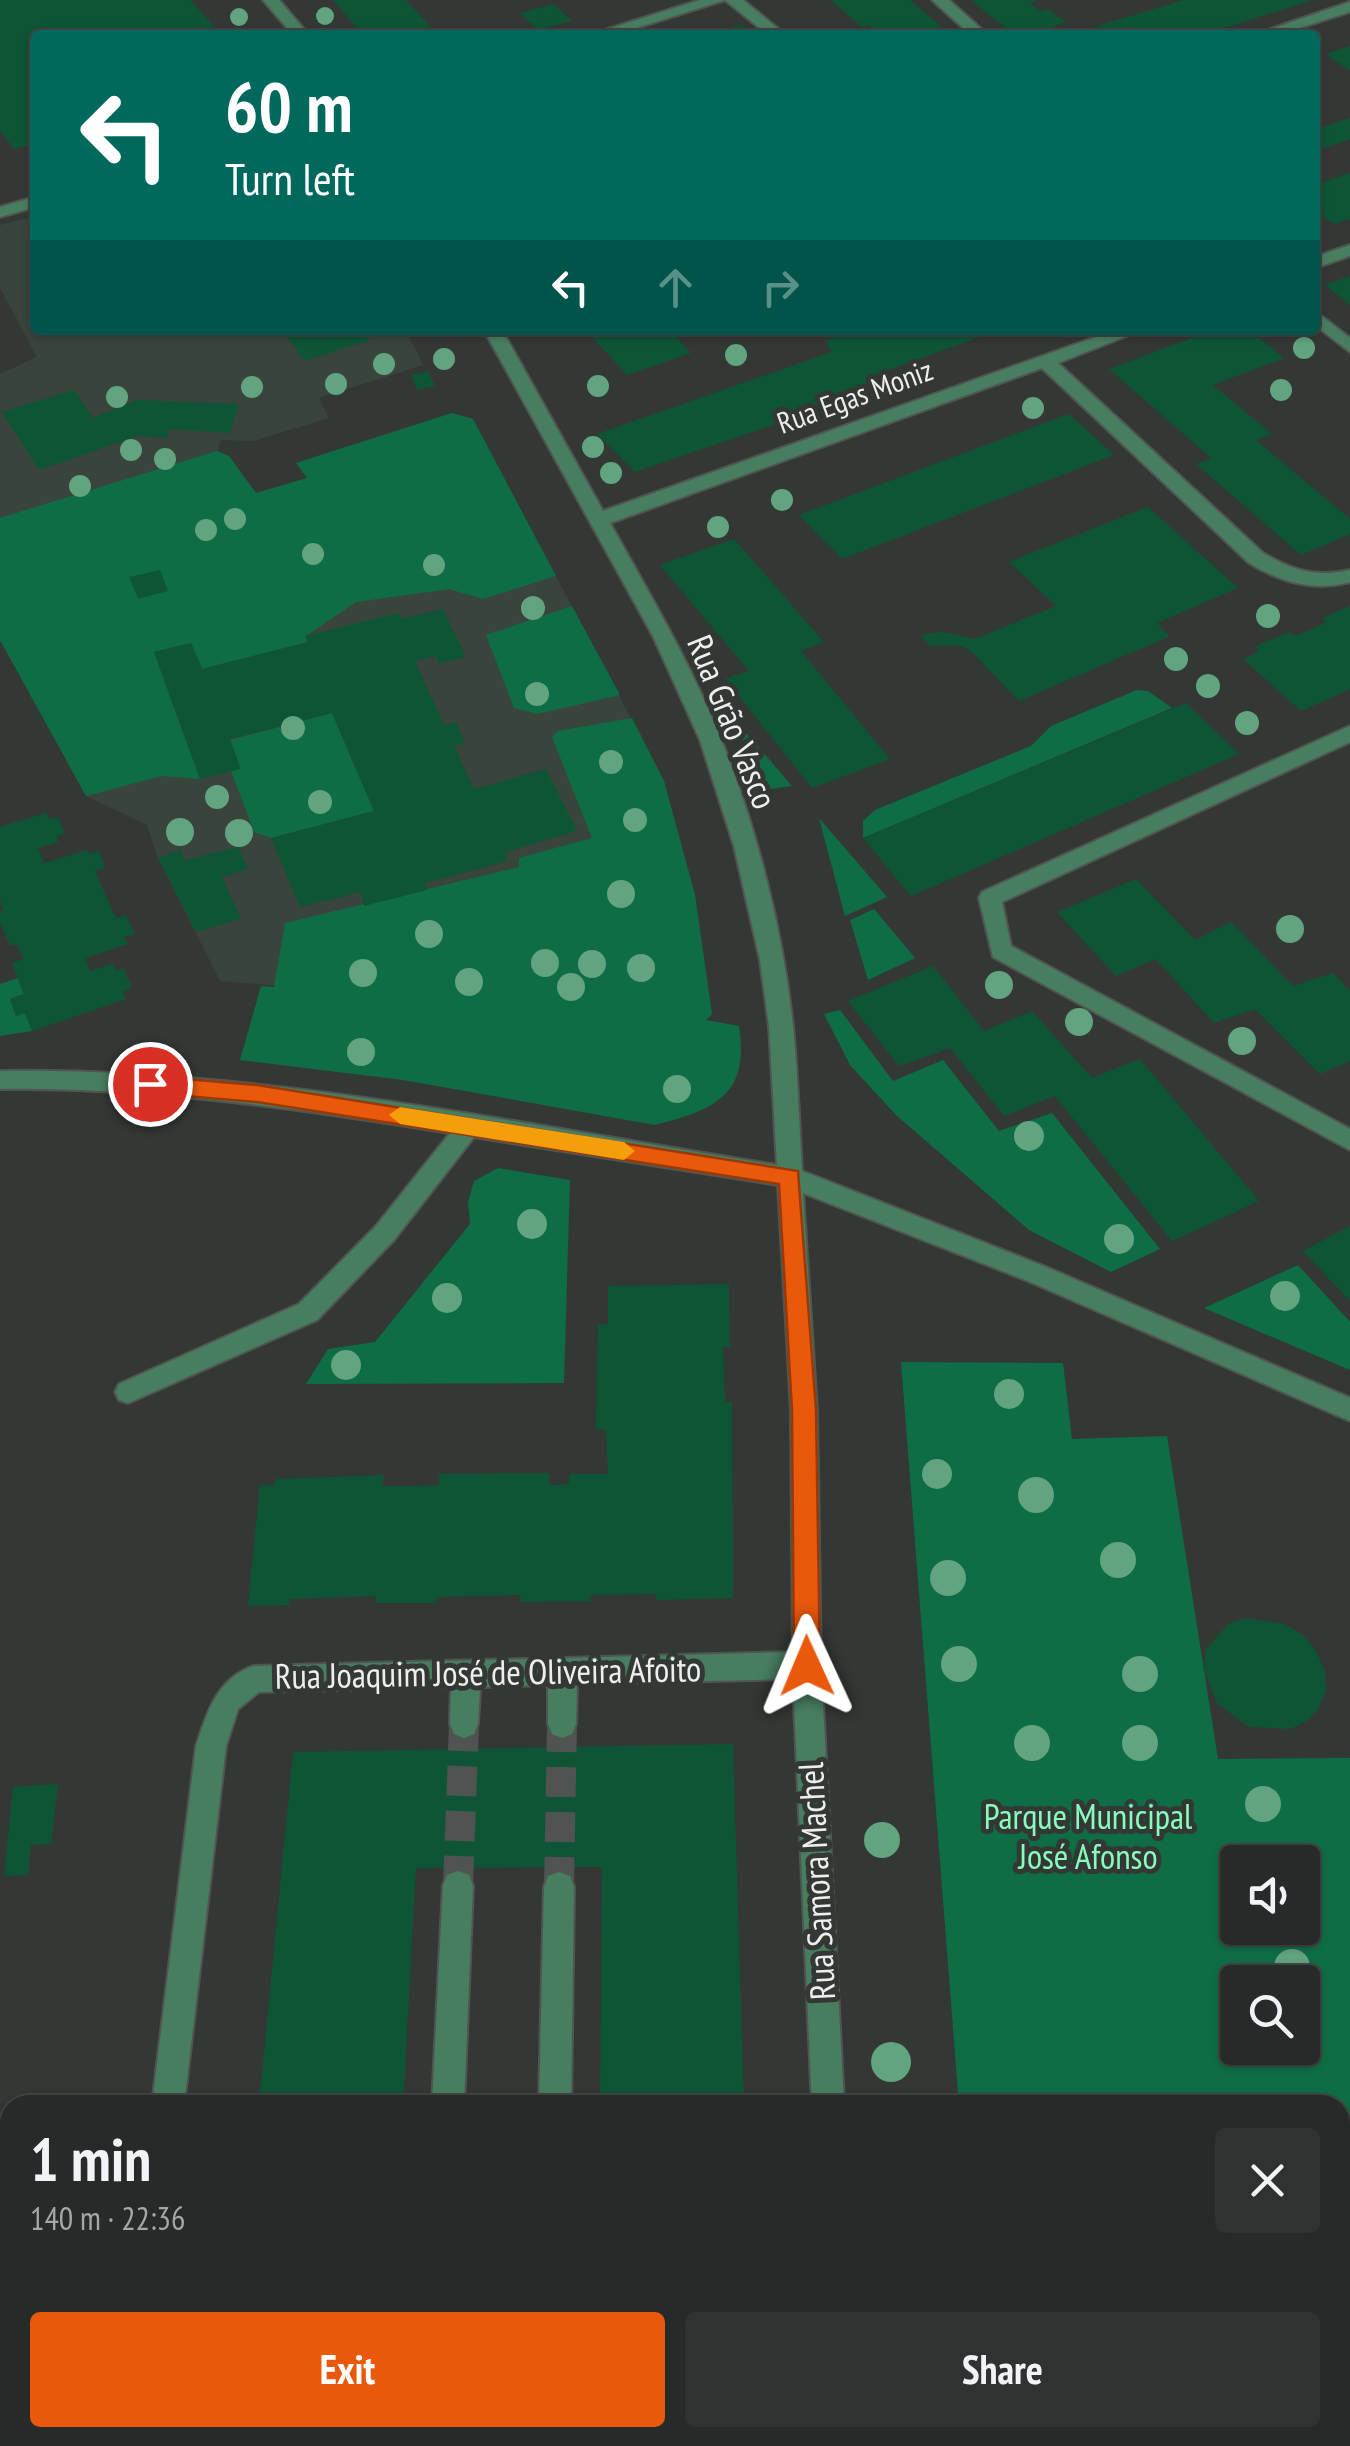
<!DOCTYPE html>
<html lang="en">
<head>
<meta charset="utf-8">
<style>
  body { margin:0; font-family:"PT Sans Narrow",sans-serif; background:#2e3230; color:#f1f3f6; height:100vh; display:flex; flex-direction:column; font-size:38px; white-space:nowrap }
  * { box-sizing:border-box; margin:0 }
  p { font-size:32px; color:#a4a7a8 }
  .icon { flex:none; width:55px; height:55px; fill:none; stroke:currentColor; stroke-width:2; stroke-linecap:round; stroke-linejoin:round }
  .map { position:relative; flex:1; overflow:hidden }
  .details { position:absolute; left:0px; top:2095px; width:1350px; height:352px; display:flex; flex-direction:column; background:#262a28; border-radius:30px 30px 0 0; box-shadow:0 2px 8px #0004,0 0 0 2px #424645 }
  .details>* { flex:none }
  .guide { position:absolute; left:30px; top:30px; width:1290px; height:305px; border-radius:10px; box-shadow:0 2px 8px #0004,0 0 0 2px #424645; background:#00695c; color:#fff; overflow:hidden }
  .buttons { position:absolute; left:1220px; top:1845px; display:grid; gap:20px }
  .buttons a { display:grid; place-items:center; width:100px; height:100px; border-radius:10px; background:#262a28; box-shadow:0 2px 8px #0004,0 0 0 2px #424645; font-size:50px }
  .pin { position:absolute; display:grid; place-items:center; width:85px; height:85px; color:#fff; margin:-42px; border:5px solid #fff; border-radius:50%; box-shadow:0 2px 10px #0007 }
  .me { position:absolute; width:110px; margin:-55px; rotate:359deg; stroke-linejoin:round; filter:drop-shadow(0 0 8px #0008) }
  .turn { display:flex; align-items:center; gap:35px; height:210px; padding:0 30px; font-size:45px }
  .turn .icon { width:130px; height:130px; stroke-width:2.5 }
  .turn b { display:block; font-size:70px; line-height:85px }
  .lanes { display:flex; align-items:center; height:95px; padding:0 30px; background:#0003; justify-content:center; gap:50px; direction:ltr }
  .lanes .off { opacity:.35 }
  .round { display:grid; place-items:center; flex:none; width:105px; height:105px; border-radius:10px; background:#2e3230 }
  .summary { display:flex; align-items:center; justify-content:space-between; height:170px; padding:0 30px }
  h1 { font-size:60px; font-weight:800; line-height:75px }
  .action { display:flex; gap:20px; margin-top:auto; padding:20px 30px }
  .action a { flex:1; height:115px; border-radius:10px; background:#ea580c; color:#fff; font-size:40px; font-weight:800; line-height:115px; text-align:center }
  .action a+a { background:#2e3230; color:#f1f3f6 }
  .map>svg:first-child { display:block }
  .built { fill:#39443d }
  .green { fill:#0f6d45; fill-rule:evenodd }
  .building { fill:#0e5535 }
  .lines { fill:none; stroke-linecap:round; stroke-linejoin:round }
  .minor-tunnel { stroke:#4f5351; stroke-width:30; stroke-dasharray:30 15; stroke-linecap:butt }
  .minor-casing { stroke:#515552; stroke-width:4 }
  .minor { fill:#487e60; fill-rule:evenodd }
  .tree { fill:#62a380 }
  .route { fill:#ea580c; stroke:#983908; stroke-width:2.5 }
  .slow { fill:#f59e0b }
  .labels { text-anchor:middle; stroke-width:10; stroke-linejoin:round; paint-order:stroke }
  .far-street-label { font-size:30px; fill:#ecefed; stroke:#333835 }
  .street-label { font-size:35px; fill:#ecefed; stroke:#333835 }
  .park-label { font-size:35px; fill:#88fbbd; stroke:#333835 }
</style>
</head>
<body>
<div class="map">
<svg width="1350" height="2446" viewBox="0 0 1350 2446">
  <rect width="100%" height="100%" fill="#333835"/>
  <polygon class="built" points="35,216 35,330 406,330 423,365 319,398 329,418 253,441 221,440 217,451 229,456 256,493 307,478 296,463 452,413 473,419 664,781 695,895 712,1014 705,1021 220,981 158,858 147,825 86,796 0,640 0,374 37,357 0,288 0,225"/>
  <g class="green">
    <polygon points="452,413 473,419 556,576 483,599 449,589 356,602 306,636 308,642 202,669 191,643 154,652 200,779 162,776 86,796 0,640 0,518 217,451 229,456 256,493 307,478 296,463"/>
    <polygon points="572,606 620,695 537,714 514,708 486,635"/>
    <polygon points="1137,690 1148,691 1172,708 863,838 863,821 875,810 1031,746 1051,726"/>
    <polygon points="332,713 374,811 271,838 254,832 231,771 230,740"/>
    <path d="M 632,718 L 664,781 L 695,895 L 712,1014 L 706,1020 L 739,1026 C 750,1095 715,1110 655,1125 L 403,1080 L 240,1060 L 261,986 L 274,987 L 285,923 L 519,867 L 519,858 L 592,838 L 552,737 L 558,731 Z"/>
    <polygon points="735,720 792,786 762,790"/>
    <polygon points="819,818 887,897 845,916"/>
    <polygon points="874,909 915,958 868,980 850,920"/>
    <polygon points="18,978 24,994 10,999 16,1016 25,1013 32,1031 0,1036 0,984"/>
    <polygon points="840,1010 893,1081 943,1060 999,1131 1052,1113 1160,1249 1111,1272 1029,1230 896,1115 850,1065 824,1014"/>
    <polygon points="498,1168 570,1180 564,1383 306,1384 328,1349 375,1342 470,1224 468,1202 474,1181"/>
    <polygon points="1298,1265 1350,1322 1350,1370 1204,1308"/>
    <path d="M 901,1362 L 1063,1363 L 1072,1439 L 1167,1436 L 1218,1759 L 1350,1758 L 1350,2446 L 986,2446 L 985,2438 L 1340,2438 L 1340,2105 L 959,2105 ZM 1238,1862 L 1302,1862 L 1302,1928 L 1238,1928 ZM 1238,1982 L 1302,1982 L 1302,2048 L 1238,2048 Z"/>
  </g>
  <g class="building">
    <polygon points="0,0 190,0 222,35 35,35 35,143 14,149 0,131"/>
    <polygon points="333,0 406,0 438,35 363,35"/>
    <polygon points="831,0 910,0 951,35 881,35 869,25 862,27"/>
    <polygon points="971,0 1037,0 1030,3 1040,11 1048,9 1065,22 1053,27 1064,35 1014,35"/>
    <polygon points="1184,0 1309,0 1309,1 1203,35 1106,35 1094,27"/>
    <polygon points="554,4 571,21 538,30 520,13"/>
    <polygon points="741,24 754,35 709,35 709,34"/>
    <polygon points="1350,46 1350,71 1326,54"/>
    <polygon points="1350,118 1350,139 1321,149 1315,144 1315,130"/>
    <polygon points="1350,173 1350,219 1334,224 1315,209 1315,185"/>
    <polygon points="1350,276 1350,305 1325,285"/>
    <polygon points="282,330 362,330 370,340 305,361"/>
    <polygon points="586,330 669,330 691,353 627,375"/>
    <polygon points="858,330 996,331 864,379 873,391 635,472 597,434 832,352 825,341"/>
    <polygon points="1213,330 1249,330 1284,358 1213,385 1272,434 1256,440 1350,519 1350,534 1301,555 1196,464 1211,458 1109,369"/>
    <polygon points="428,371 435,386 417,390 411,375"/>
    <polygon points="74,390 93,418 137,400 239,404 230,433 169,429 167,438 137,436 39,470 2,412"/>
    <polygon points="1069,414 1114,455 842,559 799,515"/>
    <polygon points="1148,507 1238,588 1157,623 1170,636 1019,701 972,652 959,645 930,646 921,635 942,632 975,639 1056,606 1009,562"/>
    <polygon points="734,539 824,642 801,651 890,759 812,788 725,679 749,671 660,565"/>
    <polygon points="160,570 168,591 138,599 129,577"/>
    <polygon points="1350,606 1350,689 1301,711 1243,659 1259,652 1256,646 1290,632 1295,636 1311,630 1326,622 1322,618"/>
    <polygon points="443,609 466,657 439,664 436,656 415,661 444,725 456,722 465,743 454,746 474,789 546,769 577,831 505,852 507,861 425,883 427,890 364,906 361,892 300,907 271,838 374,811 332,713 230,739 241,769 200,779 154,652 191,643 202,669 308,642 305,636 399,613 401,619"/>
    <polygon points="1186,703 1239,754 911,896 863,838"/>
    <polygon points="46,813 49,819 58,817 65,834 57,836 58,842 38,848 44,863 87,850 90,854 99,851 105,868 95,871 106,896 116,918 126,915 135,934 124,937 128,944 85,958 90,971 112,964 116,971 123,968 132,988 122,991 126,999 32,1031 25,1013 16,1016 10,999 24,994 12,963 23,959 17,944 10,946 0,922 0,911 3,910 0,900 0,827"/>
    <polygon points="238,847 248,869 222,877 241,919 196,932 158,858 180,850 185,860"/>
    <polygon points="1136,879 1195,940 1231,922 1293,986 1333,973 1350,991 1350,1061 1320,1074 1255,1009 1214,1023 1156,959 1116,976 1057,912"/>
    <polygon points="933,966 984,1031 1032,1011 1092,1078 1140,1059 1259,1201 1172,1241 1055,1096 1004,1116 950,1048 899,1066 848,1001"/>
    <polygon points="1350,1226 1350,1301 1303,1251"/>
    <polygon points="729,1284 730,1347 723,1347 725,1402 732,1402 733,1598 656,1600 657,1594 590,1595 590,1601 521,1602 520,1595 437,1597 436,1603 376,1603 376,1596 289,1599 289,1605 248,1606 260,1484 274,1486 276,1479 384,1475 382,1486 412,1486 439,1485 439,1474 549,1473 549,1485 557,1485 569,1484 570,1474 608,1474 606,1430 596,1429 598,1325 608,1323 608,1286"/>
    <polygon points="1246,1618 1284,1624 1303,1635 1316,1651 1325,1671 1326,1690 1319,1708 1307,1721 1290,1729 1249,1727 1217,1703 1203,1667 1206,1650 1228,1624"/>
    <polygon points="733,1744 744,2105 600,2105 602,1867 416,1868 403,2105 259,2105 293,1752"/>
    <polygon points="58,1784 51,1844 31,1845 28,1875 4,1876 13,1787"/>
    <polygon points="230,2438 384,2438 384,2446 229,2446"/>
    <rect x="596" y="2438" width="157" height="8"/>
  </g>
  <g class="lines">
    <g class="minor-tunnel">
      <polyline points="458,1886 464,1724"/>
      <polyline points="559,1887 562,1724"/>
    </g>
    <g class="minor-casing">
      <g id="minor">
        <polygon points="263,0 279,0 309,35 293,35"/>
        <polygon points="700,0 725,0 614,35 589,35"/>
        <polygon points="725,0 743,0 786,35 768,35"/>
        <polygon points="932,0 949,0 988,35 971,35"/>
        <polygon points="1350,2 1350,12 1277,35 1253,35"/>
        <polygon points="35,197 35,207 0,217 0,207"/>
        <polygon points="1350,245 1350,256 1315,268 1315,257"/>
        <polygon points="1315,311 1350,338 1350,352 1315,325"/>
        <path d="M 484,330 L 502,330 L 603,511 L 1116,330 L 1142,330 L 1058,363 L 1263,553 C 1292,570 1316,578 1350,570 L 1350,582 C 1313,592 1281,582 1249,563 L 1042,368 L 610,523 C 649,593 691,664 721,739 C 757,829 783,931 793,1027 C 798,1075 799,1123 802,1171 L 1046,1267 L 1350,1398 L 1350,1421 L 1028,1281 L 803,1193 L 817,1410 L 821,1665 L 844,2105 L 812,2105 L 793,1679 L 577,1684 L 576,1724 L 572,1734 L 562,1738 L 552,1734 L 548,1724 L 548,1685 L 480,1687 L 478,1724 L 474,1734 L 464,1738 L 454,1734 L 450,1724 L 451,1687 L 259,1692 L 238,1709 L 226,1746 L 184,2105 L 152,2105 L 196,1746 C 208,1711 216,1680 253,1666 L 793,1652 L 791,1410 L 778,1185 L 474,1137 L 394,1240 L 317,1320 L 128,1403 L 119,1400 L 115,1392 L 119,1384 L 299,1304 L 376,1226 L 450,1133 C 300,1109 152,1087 0,1089 L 0,1071 C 258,1067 522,1125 777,1165 L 769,1026 L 760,960 L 734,846 L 700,740 L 653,636 Z"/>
        <polygon points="1350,726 1350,742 1002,902 1011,946 1350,1129 1350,1150 993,957 979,898 982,892"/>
        <polygon points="458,1871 469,1875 473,1886 464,2105 432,2105 443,1886 447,1875"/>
        <polygon points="559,1872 570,1876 574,1887 571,2105 539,2105 544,1887 548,1876"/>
        <polygon points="111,2438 145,2438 144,2446 110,2446"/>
        <rect x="415" y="2438" width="34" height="8"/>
        <rect x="532" y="2438" width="34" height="8"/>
        <rect x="827" y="2438" width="34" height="8"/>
      </g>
    </g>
    <use href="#minor" class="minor"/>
  </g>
  <g class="tree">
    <circle cx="325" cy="16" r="9"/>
    <circle cx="239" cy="17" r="9"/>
    <circle cx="1304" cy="348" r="11"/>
    <circle cx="736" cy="355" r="11"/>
    <circle cx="444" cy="359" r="11"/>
    <circle cx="384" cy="364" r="11"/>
    <circle cx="336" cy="384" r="11"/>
    <circle cx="598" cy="386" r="11"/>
    <circle cx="252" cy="387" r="11"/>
    <circle cx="1281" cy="390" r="11"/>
    <circle cx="117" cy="397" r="11"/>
    <circle cx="1033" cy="408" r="11"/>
    <circle cx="593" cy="447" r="11"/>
    <circle cx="131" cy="450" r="11"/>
    <circle cx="165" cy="459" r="11"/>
    <circle cx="611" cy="473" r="11"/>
    <circle cx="80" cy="486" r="11"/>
    <circle cx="782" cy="500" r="11"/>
    <circle cx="235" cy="519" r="11"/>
    <circle cx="718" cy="527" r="11"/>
    <circle cx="206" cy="530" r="11"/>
    <circle cx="313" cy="554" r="11"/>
    <circle cx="434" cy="565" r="11"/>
    <circle cx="533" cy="608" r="12"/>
    <circle cx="1268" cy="616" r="12"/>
    <circle cx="1176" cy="659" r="12"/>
    <circle cx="1208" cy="686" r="12"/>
    <circle cx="537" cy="694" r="12"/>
    <circle cx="1247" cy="723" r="12"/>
    <circle cx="293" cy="728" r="12"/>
    <circle cx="611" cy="762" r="12"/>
    <circle cx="217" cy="797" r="12"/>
    <circle cx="320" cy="802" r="12"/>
    <circle cx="635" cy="820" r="12"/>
    <circle cx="180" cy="832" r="14"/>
    <circle cx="239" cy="833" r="14"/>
    <circle cx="621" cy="894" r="14"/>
    <circle cx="1290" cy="929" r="14"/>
    <circle cx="429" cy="934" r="14"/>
    <circle cx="545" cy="963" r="14"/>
    <circle cx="592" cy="964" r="14"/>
    <circle cx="641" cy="968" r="14"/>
    <circle cx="363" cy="973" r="14"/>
    <circle cx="469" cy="982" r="14"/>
    <circle cx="999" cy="985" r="14"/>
    <circle cx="571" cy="987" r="14"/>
    <circle cx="1079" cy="1022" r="14"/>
    <circle cx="1242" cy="1041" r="14"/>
    <circle cx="361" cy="1052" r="14"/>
    <circle cx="677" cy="1089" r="14"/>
    <circle cx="1029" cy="1136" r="15"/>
    <circle cx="532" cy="1224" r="15"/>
    <circle cx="1119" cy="1239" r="15"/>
    <circle cx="1285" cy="1296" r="15"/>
    <circle cx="447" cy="1298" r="15"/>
    <circle cx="346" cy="1365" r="15"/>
    <circle cx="1009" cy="1394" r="15"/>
    <circle cx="937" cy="1474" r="15"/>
    <circle cx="1036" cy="1495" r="18"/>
    <circle cx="1118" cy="1560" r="18"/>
    <circle cx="948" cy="1578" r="18"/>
    <circle cx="959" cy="1664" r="18"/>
    <circle cx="1140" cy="1674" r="18"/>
    <circle cx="1032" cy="1743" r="18"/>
    <circle cx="1140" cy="1743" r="18"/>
    <circle cx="1263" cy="1804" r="18"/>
    <circle cx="882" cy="1840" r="18"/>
    <circle cx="1292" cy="1967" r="18"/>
    <circle cx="891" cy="2062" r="20"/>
  </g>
  <polygon class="route" points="150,1076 257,1085 798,1171 816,1410 820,1666 816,1674 807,1678 798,1674 794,1666 792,1410 779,1184 257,1102 150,1093 139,1084"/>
  <polygon class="slow" points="400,1107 624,1142 635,1151 624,1160 400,1124 389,1115"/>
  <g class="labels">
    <g class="far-street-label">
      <text transform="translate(855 397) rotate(-20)" y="10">Rua Egas Moniz</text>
    </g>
    <g class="street-label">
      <text transform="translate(732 722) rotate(68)" y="12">Rua Grão Vasco</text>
      <text transform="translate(488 1673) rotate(-1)" y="12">Rua Joaquim José de Oliveira Afoito</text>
      <text transform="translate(817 1881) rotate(-93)" y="12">Rua Samora Machel</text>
    </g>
    <g class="park-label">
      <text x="1088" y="1829">Parque Municipal<tspan x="1088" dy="40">José Afonso</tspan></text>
    </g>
  </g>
</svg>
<div class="buttons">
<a><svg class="icon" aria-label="sound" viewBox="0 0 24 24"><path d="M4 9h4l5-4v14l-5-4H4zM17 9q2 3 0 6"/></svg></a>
<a><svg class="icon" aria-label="search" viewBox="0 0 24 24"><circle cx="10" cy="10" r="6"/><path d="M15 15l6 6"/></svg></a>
</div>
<div class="pin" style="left:150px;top:1084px;background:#d93025"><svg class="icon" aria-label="arrive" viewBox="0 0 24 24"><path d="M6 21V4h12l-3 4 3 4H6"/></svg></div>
<svg class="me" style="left:807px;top:1666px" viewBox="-20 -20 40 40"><path d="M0-17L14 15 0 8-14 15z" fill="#ea580c" stroke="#fff" stroke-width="4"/></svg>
<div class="guide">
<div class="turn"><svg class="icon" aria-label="left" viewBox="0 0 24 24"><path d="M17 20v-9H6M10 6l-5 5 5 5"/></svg><div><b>60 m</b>Turn left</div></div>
<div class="lanes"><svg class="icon" aria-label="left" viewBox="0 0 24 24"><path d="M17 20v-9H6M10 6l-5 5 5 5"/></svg><svg class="icon off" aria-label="ahead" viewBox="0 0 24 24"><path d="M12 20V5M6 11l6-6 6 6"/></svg><svg class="icon off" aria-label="right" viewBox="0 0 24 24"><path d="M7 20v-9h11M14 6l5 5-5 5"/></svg></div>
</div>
<section class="details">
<div class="summary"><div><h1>1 min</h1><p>140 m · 22:36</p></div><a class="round"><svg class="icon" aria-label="close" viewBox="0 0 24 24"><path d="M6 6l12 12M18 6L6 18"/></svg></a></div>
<div class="action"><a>Exit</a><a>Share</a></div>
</section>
</div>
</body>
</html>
